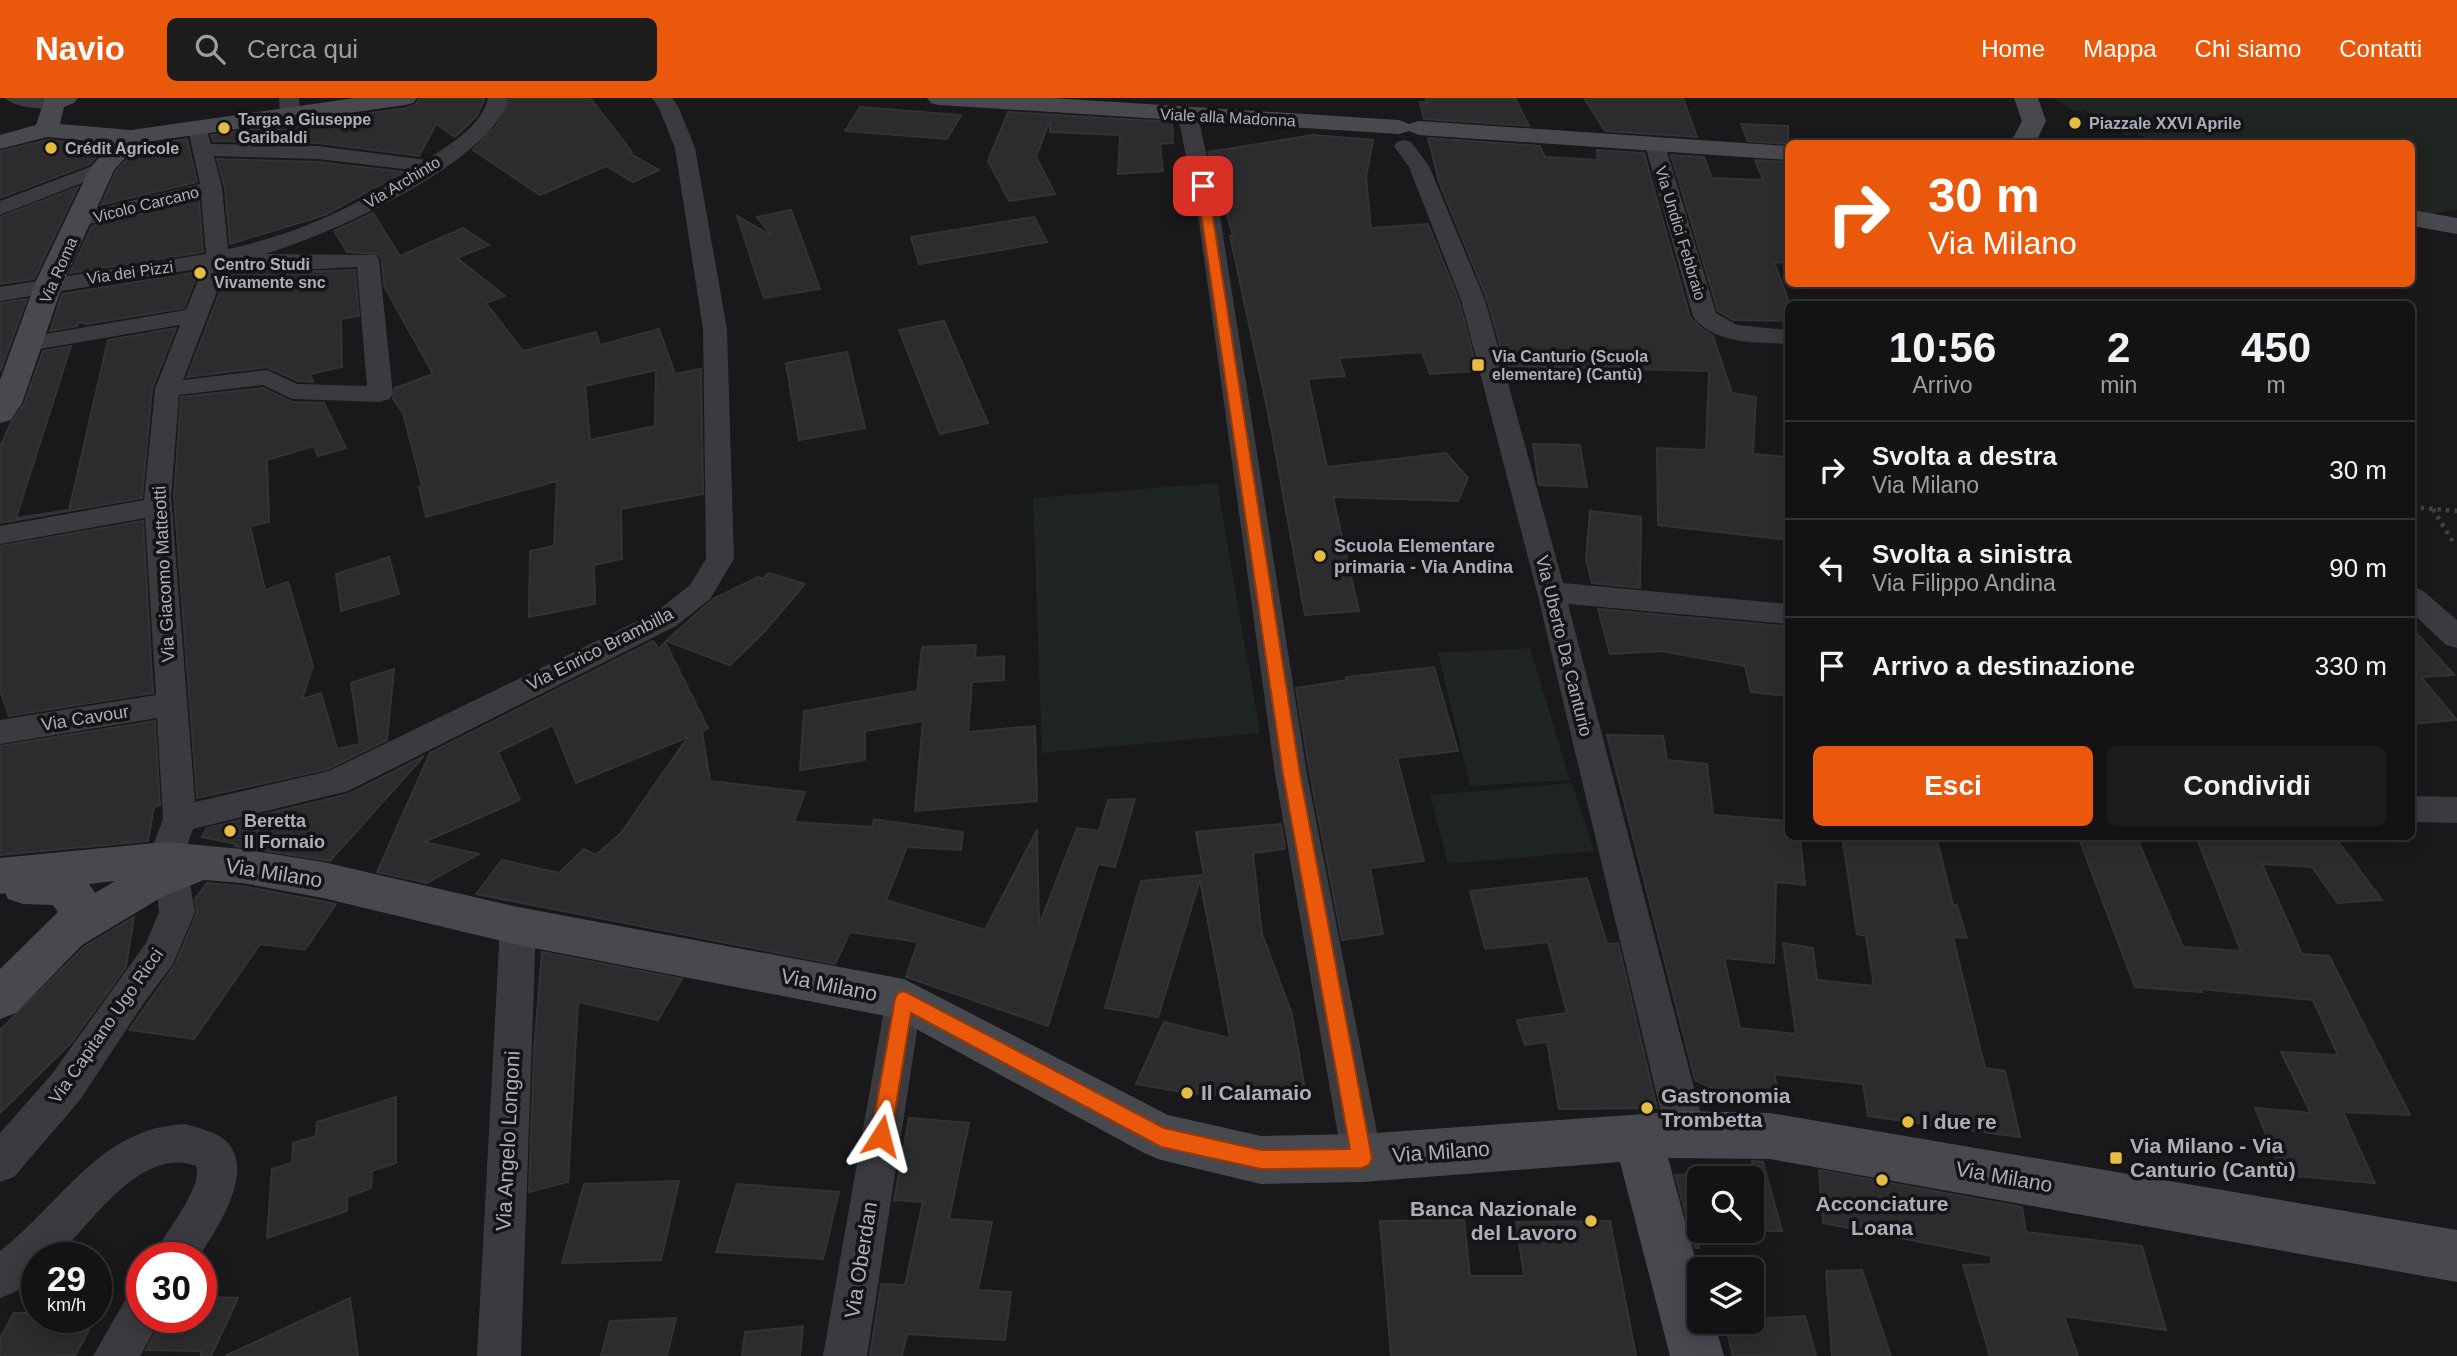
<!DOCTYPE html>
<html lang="it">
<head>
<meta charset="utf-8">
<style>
  body { margin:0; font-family:Arial,sans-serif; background:#1c1c1d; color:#f1f3f6; height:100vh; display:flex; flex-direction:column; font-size:26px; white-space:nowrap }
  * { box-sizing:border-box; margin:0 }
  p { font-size:23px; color:#9d9ea0 }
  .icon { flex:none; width:38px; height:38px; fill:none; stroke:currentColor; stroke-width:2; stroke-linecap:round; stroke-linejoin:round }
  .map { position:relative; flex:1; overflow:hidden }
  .panel { position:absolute; left:1785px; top:203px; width:630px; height:539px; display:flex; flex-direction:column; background:#131314; border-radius:10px; box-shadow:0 4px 18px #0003,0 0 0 2px #323234 }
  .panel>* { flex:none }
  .hud { position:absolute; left:1785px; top:42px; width:630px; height:147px; border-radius:10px; box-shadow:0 4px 18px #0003,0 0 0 2px #323234; background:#ea580c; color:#fff; overflow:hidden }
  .tools { position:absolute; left:1687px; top:1068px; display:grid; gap:14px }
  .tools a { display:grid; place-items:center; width:77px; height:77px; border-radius:10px; background:#131314; box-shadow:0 4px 18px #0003,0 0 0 2px #323234; font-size:35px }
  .speed { position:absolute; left:21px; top:1144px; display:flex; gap:14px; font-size:35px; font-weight:700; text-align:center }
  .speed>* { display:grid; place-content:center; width:91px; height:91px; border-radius:50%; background:#131314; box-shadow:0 4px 18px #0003,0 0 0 2px #323234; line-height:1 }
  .speed small { font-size:18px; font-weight:400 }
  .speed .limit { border:10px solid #d22; background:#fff; color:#111 }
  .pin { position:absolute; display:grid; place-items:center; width:60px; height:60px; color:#fff; margin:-30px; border-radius:14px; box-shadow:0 4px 10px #0006 }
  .me { position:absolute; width:77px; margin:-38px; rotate:9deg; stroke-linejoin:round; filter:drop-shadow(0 0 5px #0008) }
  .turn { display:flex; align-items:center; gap:24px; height:147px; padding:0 28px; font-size:32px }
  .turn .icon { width:91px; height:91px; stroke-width:2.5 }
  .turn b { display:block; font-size:49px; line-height:60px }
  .eta { display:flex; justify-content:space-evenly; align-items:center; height:119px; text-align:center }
  .eta b { font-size:42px; font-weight:700; line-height:49px }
  .button { display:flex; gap:14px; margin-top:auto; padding:14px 28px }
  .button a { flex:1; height:80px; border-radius:10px; background:#ea580c; color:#fff; font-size:28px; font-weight:700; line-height:80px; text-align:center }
  .button a+a { background:#1c1c1d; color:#f1f3f6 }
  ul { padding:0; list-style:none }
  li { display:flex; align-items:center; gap:21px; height:98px; padding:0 28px; border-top:2px solid #323234 }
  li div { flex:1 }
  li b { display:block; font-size:26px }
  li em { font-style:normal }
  header { display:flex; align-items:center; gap:42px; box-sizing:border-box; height:98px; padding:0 35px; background:#ea580c; color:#fff }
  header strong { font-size:33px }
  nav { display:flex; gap:38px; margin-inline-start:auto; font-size:24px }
  .search { width:490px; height:63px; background:#1c1c1d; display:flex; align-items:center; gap:18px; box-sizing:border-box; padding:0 24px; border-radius:10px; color:#9d9ea0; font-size:26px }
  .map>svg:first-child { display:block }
  .green { fill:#1f2520 }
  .building { fill:#2c2c2e; stroke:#333336; stroke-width:2; fill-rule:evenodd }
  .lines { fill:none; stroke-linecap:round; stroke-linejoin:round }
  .path { stroke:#404146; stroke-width:4.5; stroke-dasharray:3.5 5; stroke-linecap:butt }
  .street { fill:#3a3a3f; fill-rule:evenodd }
  .secondary { fill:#48494f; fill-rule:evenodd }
  .route { fill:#ea580c; stroke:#983908; stroke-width:2 }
  .poi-dot { fill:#e6bc45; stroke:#141416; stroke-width:2.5 }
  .labels { text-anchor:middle; stroke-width:7; stroke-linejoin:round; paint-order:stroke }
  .far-street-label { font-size:16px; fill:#acafb9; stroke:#141416 }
  .far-poi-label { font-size:16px; font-weight:bold; fill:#acafb9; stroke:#141416; text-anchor:start }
  .poi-label { font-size:18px; font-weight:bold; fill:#acafb9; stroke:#141416; text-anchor:start }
  .street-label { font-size:18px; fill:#acafb9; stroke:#141416 }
  .near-street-label { font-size:21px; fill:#acafb9; stroke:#141416 }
  .near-poi-label { font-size:21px; font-weight:bold; fill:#acafb9; stroke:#141416; text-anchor:start }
</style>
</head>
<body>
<header>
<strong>Navio</strong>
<div class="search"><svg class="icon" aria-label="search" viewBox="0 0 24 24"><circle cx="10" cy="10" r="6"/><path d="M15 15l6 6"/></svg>Cerca qui</div>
<nav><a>Home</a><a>Mappa</a><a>Chi siamo</a><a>Contatti</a></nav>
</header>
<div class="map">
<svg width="2457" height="1258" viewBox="0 0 2457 1258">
  <rect width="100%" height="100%" fill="#19191b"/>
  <g class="green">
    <polygon points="2054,0 2457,0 2457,111 2429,117 2412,114 2412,46 2154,45 2137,35 2125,37 2084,12 2076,14"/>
    <polygon points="1217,385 1260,635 1042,655 1033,400"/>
    <polygon points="1530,550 1570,682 1470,688 1438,555"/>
    <polygon points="1572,685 1594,753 1448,766 1430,697"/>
  </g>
  <g class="building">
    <polygon points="420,0 485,0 477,18 455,39 436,26 419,58 318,45 213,43 211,37 406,10 415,7"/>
    <polygon points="510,0 590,0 632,54 629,55 659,72 633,84 606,68 540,97 473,52 498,26"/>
    <polygon points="1425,0 1515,0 1529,28 1424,21 1420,4 1427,5"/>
    <polygon points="1584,0 1683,0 1697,39 1605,33"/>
    <polygon points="860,9 961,17 947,41 845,33"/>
    <polygon points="1008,14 1172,24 1173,45 1160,46 1163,73 1118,76 1120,37 1050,34 1050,22 1036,59 1055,96 1009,103 988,63"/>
    <polygon points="1741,26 1788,28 1788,46 1748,43"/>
    <polygon points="1313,37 1373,42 1366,79 1371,130 1428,126 1459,203 1476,268 1473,268 1474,273 1430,276 1422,254 1339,260 1345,278 1308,281 1327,369 1446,355 1468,380 1458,403 1333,399 1359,513 1305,517 1269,319 1230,138 1233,138 1208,54"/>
    <polygon points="1428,40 1540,48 1545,59 1598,62 1597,52 1644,55 1690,219 1700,229 1713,238 1732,295 1756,299 1753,356 1788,359 1788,442 1658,427 1657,350 1706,352 1709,273 1506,268 1487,201 1439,84"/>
    <polygon points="187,41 197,84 101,107 116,73 139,49"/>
    <polygon points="47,42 107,47 90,66 0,100 0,53"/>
    <polygon points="1671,57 1704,59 1712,80 1763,82 1755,62 1788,64 1788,165 1774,164 1788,201 1788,223 1733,222 1718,213"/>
    <polygon points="217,61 318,64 404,74 325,117 230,146 225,90"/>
    <polygon points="78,89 34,181 0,186 0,119"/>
    <polygon points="199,102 203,154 70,175 92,128"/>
    <polygon points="791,112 820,191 764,200 737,118 772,138 757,119"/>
    <path d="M 373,115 L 400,158 L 463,130 L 489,147 L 457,160 L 505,198 L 486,205 L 523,253 L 596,234 L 600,247 L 659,231 L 675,276 L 701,271 L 703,396 L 621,411 L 622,461 L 594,467 L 595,506 L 529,519 L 530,453 L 554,448 L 557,383 L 426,419 L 419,389 L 422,388 L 403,315 L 393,301 L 395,290 L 433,276 L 384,188 L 382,162 L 378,156 L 347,154 L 334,133 ZM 656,272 L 655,328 L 590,342 L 585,288 Z"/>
    <polygon points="1034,119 1047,144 919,166 911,139"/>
    <polygon points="253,172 285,174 355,172 359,218 341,221 342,269 310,276 313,284 298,283 267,269 187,279 228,173"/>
    <polygon points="198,174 184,210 87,226 79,224 77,228 50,233 62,196"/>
    <polygon points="27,201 0,274 0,205"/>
    <polygon points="944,223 988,325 940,336 899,232"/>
    <polygon points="176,230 152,291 142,400 0,425 0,349 11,325 24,306 43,253 71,248 16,420 69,412 108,242"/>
    <polygon points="847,254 865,330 799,342 786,265"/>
    <polygon points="263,290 292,304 324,305 346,350 318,358 314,348 267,362 269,424 250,428 265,492 288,484 313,568 302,601 321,595 337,651 360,646 351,585 394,571 387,642 328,671 197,700 174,399 181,299"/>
    <polygon points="1533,346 1580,347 1587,389 1539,387"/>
    <polygon points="1590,413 1641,419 1640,490 1592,485 1586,461"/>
    <polygon points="143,423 153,595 9,618 0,592 0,448"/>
    <polygon points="389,459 399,496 341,513 336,476"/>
    <polygon points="769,475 805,486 764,534 730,567 666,543 713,501 758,479 763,481"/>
    <polygon points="1598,511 1783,528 1788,557 1788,598 1751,594 1745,568 1661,553 1610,556"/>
    <polygon points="2412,530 2454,577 2421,579 2457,622 2412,626"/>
    <polygon points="653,543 659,551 665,544 708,630 702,633 710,683 805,694 794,724 872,729 874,721 963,734 961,752 907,749 886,802 985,832 1037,732 1039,827 1077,730 1099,733 1108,702 1135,701 1115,769 1098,766 1048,928 906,879 918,844 850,834 835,866 476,796 502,762 559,775 584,751 596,757 621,735 688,639 576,685 553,627 498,654 520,702 424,744 479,756 427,785 377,774 430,655"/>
    <polygon points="976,547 975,560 1004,558 1004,582 972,584 968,634 1035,628 1037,703 915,713 923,623 865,633 865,662 800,672 804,613 917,593 922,549"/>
    <polygon points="1434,569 1458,653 1397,660 1424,763 1370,770 1383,836 1342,842 1310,676 1296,590 1347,582 1346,579"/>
    <polygon points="155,623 160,707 154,709 148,743 0,757 0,648"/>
    <polygon points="1607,637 1663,638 1667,662 1707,666 1713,717 1788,723 1788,738 1800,738 1805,787 1776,784 1774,865 1724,860 1740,930 1796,936 1783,845 1813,850 1817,882 1874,888 1866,838 1857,836 1842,738 1936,738 1953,807 1957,807 1967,840 1953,839 1985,970 2005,973 2020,1039 1868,1018 1863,986 1774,976 1779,996 1712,990 1695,982"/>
    <polygon points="424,658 330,763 235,748 236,746 202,739 207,730 349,696"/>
    <polygon points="1281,726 1285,751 1253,755 1262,836 1292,916 1307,1003 1187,995 1136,986 1164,924 1230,940 1200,782 1158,919 1105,910 1141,783 1204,777 1196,734"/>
    <polygon points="2078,738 2136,738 2183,849 2241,853 2196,738 2334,738 2382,802 2338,805 2312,769 2262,766 2302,856 2329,858 2410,1017 2343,1014 2375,1085 2283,1077 2255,1010 2311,1015 2281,954 2338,957 2313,902 2200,891 2202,894 2135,889"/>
    <polygon points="1587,780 1607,846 1618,845 1657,1010 1559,1011 1547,944 1525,947 1517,922 1567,915 1548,844 1485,851 1470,793"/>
    <polygon points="207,785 242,788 336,806 305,852 260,846 194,941 129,932 175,867 197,815 195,801"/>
    <polygon points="134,819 126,869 71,945 0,1015 0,932 84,849"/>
    <polygon points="542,854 682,881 658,922 578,904 568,1084 529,1094 534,953"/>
    <polygon points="396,999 396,1065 372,1073 371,1090 347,1099 347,1113 267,1140 272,1071 292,1065 293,1045 316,1038 317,1024"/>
    <polygon points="909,1020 969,1025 949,1121 992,1124 978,1192 1011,1194 1005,1242 907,1236 902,1258 870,1258 881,1186 905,1187 923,1104 894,1102"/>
    <polygon points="1752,1063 1763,1064 1782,1133 1752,1133"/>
    <polygon points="1819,1072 2022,1109 2026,1134 2142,1148 2166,1232 2064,1218 2078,1258 1990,1258 1963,1167 1991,1166 1992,1158 1823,1125"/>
    <polygon points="1699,1076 1699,1150 1695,1150 1675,1077"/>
    <polygon points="679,1083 661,1162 562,1165 584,1086"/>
    <polygon points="737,1086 839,1094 823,1161 716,1154"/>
    <polygon points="1464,1122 1470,1178 1524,1178 1516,1124 1610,1123 1636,1258 1391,1258 1380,1123"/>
    <polygon points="1862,1172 1891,1258 1832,1258 1826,1173"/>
    <polygon points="201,1199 238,1200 211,1258 201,1258 201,1253 146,1252 164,1220 201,1220"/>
    <polygon points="350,1200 358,1258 225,1258"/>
    <polygon points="14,1215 37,1215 37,1220 95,1220 75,1258 0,1258 0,1240"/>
    <polygon points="1805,1218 1816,1258 1733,1258 1724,1223"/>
    <polygon points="676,1220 667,1258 601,1258 610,1223"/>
    <polygon points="803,1228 800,1258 742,1258 745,1234"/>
  </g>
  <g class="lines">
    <g class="path">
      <polyline points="2412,409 2457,413"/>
      <polyline points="2433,411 2453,444"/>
    </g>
    <g class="street">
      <path d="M 5,0 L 56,0 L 63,5 C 53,15 14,10 5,0 Z"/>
      <polygon points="279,0 299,0 300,18 297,22 283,22 280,18"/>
      <path d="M 488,0 L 508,0 C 495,64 324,139 265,156 L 376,157 L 379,162 L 393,296 L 389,301 L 380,304 L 292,301 L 263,287 L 179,297 L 171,399 L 195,704 L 329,673 L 656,514 L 690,487 L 706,461 L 703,231 L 675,50 L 659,10 L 652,0 L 672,0 L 679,10 L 695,50 L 727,231 L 734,461 L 710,501 L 676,528 L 348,693 L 193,731 L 181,764 L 188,775 L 195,814 L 173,866 L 143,906 L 80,1002 L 14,1079 L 0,1084 L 0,1035 L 52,976 L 146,845 L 159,814 L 155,772 L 148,761 L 163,721 L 157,620 L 0,646 L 0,622 L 156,597 L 145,420 L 0,446 L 0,428 L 144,402 L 155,291 L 180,227 L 28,253 L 19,251 L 16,246 L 19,241 L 28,239 L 186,212 L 203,170 L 0,203 L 0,189 L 206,156 L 201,99 L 81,128 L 73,127 L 70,122 L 73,117 L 200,86 L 188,31 L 191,27 L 205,27 L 211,46 L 318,48 L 427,62 C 449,46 482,29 488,0 ZM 214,58 L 318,61 L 412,72 C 356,109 294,137 228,151 L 222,90 ZM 240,162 L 243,167 C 279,176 321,170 357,169 L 367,288 L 297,286 L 267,272 L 183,282 L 228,165 Z"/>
      <polygon points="1188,12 1198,18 1221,124 1307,676 1382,1060 1376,1074 1362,1079 1348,1074 1342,1060 1275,676 1199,124 1178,18"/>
      <path d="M 1655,41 L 1662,43 L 1665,47 L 1716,215 L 1737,227 L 1788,232 L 1788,246 C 1757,244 1713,247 1693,218 L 1645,47 L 1648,43 Z"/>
      <polygon points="1404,42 1411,44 1429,68 1485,202 1563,485 1788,506 1788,526 1568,506 1706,1036 1700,1049 1686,1055 1672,1049 1666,1036 1537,494 1461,202 1409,69 1394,48 1397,44"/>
      <polygon points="103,64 110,66 113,70 110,74 0,117 0,103"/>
      <polygon points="2412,489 2422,492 2457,522 2457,550 2446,547 2412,515"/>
      <polygon points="2412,698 2457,699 2457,725 2412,724"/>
      <polygon points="518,813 531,817 536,828 521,1258 477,1258 500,828 505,817"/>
      <polygon points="904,885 917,889 922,901 867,1258 823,1258 886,901 891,889"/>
      <path d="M 186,1026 C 198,1030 217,1034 226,1043 C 257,1073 216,1132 198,1160 L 153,1160 C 162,1137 204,1090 196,1068 C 141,1047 90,1127 56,1160 L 37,1160 L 37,1177 L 15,1194 L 0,1200 L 0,1153 C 62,1105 100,1029 186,1026 Z"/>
      <polygon points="142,1193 142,1220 161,1220 140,1258 93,1258 127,1199"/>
    </g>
    <g class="secondary">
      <polygon points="45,0 78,0 74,5 64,9 60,26 131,32 355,0 417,0 413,5 405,7 139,45 114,72 64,183 22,305 11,322 0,325 0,282 36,183 90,70 112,45 47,39 0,51 0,37 36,27"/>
      <polygon points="927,0 1052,0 1399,22 1409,26 1419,23 1788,48 1788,62 1419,37 1409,33 1399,36 939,7 931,5"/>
      <polygon points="2014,0 2038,0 2046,23 2035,46 2010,46 2022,23"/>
      <polygon points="2412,112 2457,120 2457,136 2412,128"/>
      <path d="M 165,744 L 242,751 L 323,764 L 518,809 L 904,881 L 1168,1017 L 1261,1038 L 1362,1036 L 1686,1013 L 1770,1015 L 2457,1132 L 2457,1184 L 1770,1061 L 1668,1060 L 1699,1175 L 1699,1223 L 1714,1223 L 1724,1258 L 1670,1258 L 1620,1064 L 1362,1084 L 1261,1086 L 1161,1062 L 1144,1055 L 896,920 L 518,847 L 323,800 L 242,785 L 204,782 L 162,799 L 82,847 L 16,915 L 0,921 L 0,871 L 58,814 L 53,807 L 23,806 L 8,801 L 5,795 L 0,796 L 0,760 ZM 115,783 L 95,795 L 89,786 Z"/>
    </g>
  </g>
  <polygon class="route" points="1203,85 1208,88 1300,676 1372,1060 1369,1067 1362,1070 1261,1071 1161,1049 911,915 891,1038 889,1045 881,1048 874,1045 871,1038 895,901 898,895 904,893 1164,1030 1261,1052 1350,1051 1283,676 1197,88"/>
  <g class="poi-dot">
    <circle cx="2075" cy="25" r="7"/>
    <circle cx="224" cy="30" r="7"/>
    <circle cx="51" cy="50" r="7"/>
    <circle cx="200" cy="175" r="7"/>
    <rect x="1471" y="260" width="14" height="14" rx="3.5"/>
    <circle cx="1320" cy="458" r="7"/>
    <circle cx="230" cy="733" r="7"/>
    <circle cx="1187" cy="995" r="7"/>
    <circle cx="1647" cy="1010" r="7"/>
    <circle cx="1908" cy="1024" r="7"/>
    <rect x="2109" y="1053" width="14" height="14" rx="3.5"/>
    <circle cx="1882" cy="1082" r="7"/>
    <circle cx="1591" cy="1123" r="7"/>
  </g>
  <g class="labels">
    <g class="far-street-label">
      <text transform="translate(1228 19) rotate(3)" y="6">Viale alla Madonna</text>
      <text transform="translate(402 84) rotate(-31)" y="6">Via Archinto</text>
      <text transform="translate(146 106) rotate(-14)" y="6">Vicolo Carcano</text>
      <text transform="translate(1681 135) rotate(73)" y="6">Via Undici Febbraio</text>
      <text transform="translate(58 172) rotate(-66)" y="6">Via Roma</text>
      <text transform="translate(130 174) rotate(-8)" y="6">Via dei Pizzi</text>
    </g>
    <g class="far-poi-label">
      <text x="238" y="27">Targa a Giuseppe<tspan x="238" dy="18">Garibaldi</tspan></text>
      <text x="2089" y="31">Piazzale XXVI Aprile</text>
      <text x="65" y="56">Crédit Agricole</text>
      <text x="214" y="172">Centro Studi<tspan x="214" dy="18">Vivamente snc</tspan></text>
      <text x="1492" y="264">Via Canturio (Scuola<tspan x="1492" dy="18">elementare) (Cantù)</tspan></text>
    </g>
    <g class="poi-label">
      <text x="1334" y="454">Scuola Elementare<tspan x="1334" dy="21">primaria - Via Andina</tspan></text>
      <text x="244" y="729">Beretta<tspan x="244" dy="21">Il Fornaio</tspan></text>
    </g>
    <g class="street-label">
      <text transform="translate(164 476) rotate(-93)" y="6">Via Giacomo Matteotti</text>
      <text transform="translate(1564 548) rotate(76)" y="6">Via Uberto Da Canturio</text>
      <text transform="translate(600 551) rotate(-27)" y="6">Via Enrico Brambilla</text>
      <text transform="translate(85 620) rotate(-9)" y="6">Via Cavour</text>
      <text transform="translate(106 928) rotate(-55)" y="6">Via Capitano Ugo Ricci</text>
    </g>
    <g class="near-street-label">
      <text transform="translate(274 775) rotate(9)" y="7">Via Milano</text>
      <text transform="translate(829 887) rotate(11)" y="7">Via Milano</text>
      <text transform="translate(508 1043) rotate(-87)" y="7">Via Angelo Longoni</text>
      <text transform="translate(1441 1054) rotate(-4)" y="7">Via Milano</text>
      <text transform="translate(2004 1079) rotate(10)" y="7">Via Milano</text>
      <text transform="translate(861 1162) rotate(-81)" y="7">Via Oberdan</text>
    </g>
    <g class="near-poi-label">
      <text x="1201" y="1002">Il Calamaio</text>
      <text x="1661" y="1005">Gastronomia<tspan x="1661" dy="24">Trombetta</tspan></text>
      <text x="1922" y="1031">I due re</text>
      <text x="2130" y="1055">Via Milano - Via<tspan x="2130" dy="24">Canturio (Cantù)</tspan></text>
      <text x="1882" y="1113" text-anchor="middle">Acconciature<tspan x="1882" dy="24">Loana</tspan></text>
      <text x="1577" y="1118" text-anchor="end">Banca Nazionale<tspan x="1577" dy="24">del Lavoro</tspan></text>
    </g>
  </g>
</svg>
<div class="tools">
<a><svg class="icon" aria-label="search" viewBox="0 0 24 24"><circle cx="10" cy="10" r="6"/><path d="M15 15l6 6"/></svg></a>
<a><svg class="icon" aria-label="layers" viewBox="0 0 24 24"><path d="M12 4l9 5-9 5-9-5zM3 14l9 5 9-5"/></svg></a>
</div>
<div class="speed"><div>29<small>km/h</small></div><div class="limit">30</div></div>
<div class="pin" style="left:1203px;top:88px;background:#d93025"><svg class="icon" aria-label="arrive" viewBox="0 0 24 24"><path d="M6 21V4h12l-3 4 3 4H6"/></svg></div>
<svg class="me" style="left:881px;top:1038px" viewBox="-20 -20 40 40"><path d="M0-17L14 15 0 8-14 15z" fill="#ea580c" stroke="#fff" stroke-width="4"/></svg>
<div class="hud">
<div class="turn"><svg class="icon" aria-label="right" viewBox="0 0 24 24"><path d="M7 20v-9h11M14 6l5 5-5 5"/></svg><div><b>30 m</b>Via Milano</div></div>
</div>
<section class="panel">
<div class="eta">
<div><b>10:56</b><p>Arrivo</p></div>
<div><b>2</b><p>min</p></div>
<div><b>450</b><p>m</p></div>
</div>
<ul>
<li><svg class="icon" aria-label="right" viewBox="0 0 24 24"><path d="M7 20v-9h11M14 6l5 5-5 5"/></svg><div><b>Svolta a destra</b><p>Via Milano</p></div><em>30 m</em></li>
<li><svg class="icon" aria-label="left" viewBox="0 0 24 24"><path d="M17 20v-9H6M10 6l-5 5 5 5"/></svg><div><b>Svolta a sinistra</b><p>Via Filippo Andina</p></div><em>90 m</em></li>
<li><svg class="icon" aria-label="arrive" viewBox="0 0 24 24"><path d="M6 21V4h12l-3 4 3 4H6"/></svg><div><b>Arrivo a destinazione</b></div><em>330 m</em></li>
</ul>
<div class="button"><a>Esci</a><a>Condividi</a></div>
</section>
</div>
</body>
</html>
